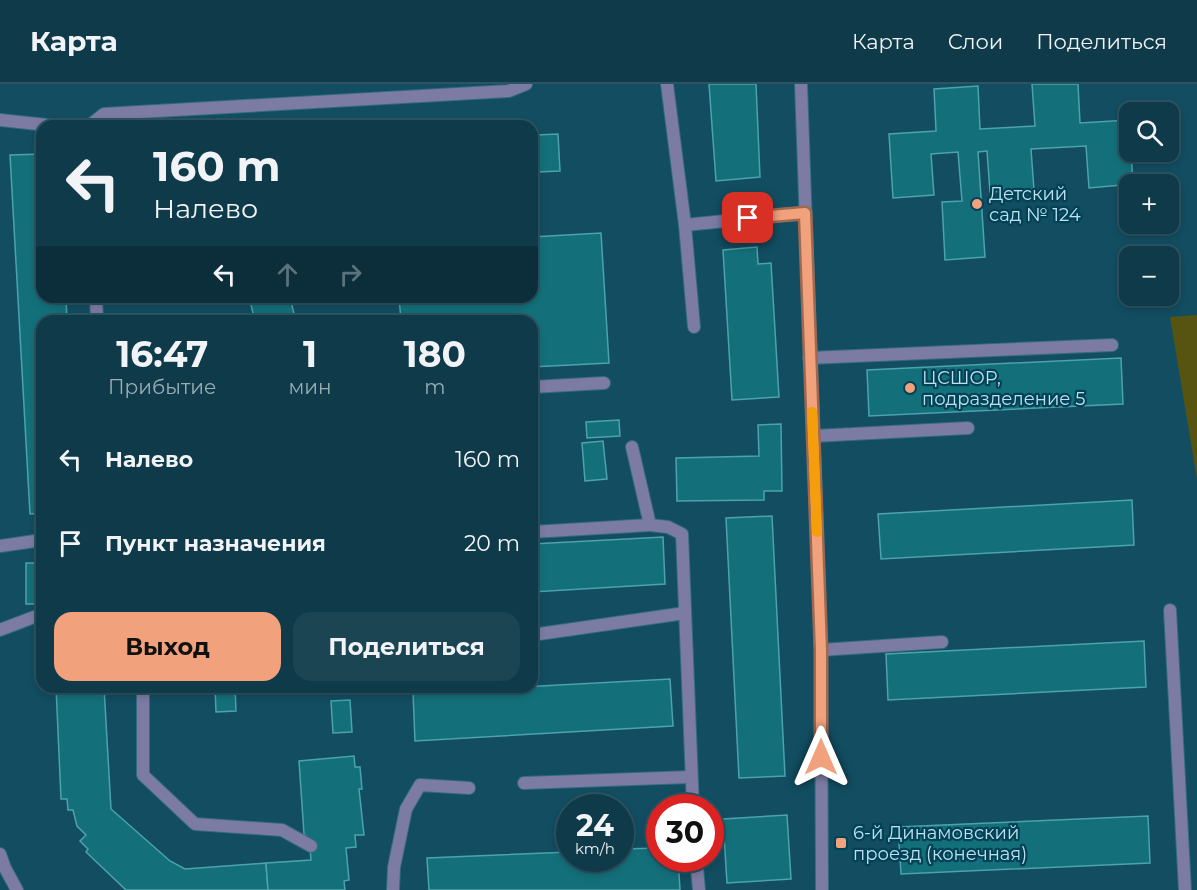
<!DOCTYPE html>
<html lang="ru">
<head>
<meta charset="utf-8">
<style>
  body { margin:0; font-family:Montserrat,sans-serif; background:#1c4553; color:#f1f3f6; height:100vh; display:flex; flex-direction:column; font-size:22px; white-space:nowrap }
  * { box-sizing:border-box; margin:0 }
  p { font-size:20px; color:#9badb4 }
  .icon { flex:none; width:33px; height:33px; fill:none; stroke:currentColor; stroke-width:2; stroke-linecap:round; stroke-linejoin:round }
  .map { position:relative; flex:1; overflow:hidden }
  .sheet { position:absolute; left:36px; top:231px; width:502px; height:378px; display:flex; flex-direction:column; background:#0e3a49; border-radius:18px; box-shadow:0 3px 9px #0003,0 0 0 2px #2e5461 }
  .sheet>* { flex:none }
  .hud { position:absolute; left:36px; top:36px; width:502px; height:183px; border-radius:18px; box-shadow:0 3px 9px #0003,0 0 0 2px #2e5461; background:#0e3a49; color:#f1f3f6; overflow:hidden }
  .tools { position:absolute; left:1119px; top:18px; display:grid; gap:12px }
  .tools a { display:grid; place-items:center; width:60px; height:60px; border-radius:12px; background:#0e3a49; box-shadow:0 3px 9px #0003,0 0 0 2px #2e5461; font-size:30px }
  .speed { position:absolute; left:556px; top:710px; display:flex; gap:12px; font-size:30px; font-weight:700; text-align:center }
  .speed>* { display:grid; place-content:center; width:78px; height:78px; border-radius:50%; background:#0e3a49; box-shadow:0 3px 9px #0003,0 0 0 2px #2e5461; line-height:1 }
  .speed small { font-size:15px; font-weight:400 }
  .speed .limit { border:9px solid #d22; background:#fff; color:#111 }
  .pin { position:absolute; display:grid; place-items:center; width:51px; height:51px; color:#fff; margin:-26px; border-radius:12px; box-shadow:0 3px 9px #0006 }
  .me { position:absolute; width:66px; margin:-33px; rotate:0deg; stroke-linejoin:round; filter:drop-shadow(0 0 4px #0008) }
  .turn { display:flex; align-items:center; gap:21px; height:126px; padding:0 18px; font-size:27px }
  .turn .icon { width:78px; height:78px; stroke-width:2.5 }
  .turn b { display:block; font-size:42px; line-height:51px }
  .lanes { display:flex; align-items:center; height:57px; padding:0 18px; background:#0003; justify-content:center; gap:30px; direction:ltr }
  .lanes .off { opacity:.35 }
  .eta { display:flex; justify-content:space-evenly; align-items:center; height:102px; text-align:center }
  .eta b { font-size:36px; font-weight:700; line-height:42px }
  .button { display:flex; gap:12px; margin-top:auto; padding:12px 18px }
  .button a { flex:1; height:69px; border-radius:18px; background:#f1a17c; color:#111; font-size:24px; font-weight:700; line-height:69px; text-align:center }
  .button a+a { background:#1c4553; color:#f1f3f6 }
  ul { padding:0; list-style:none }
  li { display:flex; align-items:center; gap:18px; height:84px; padding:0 18px }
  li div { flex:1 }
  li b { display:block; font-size:22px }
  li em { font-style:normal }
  header { display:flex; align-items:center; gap:36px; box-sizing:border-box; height:84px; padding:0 30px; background:#0e3a49; border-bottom:2px solid #2e5461 }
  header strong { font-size:28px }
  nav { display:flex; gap:33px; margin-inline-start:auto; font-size:21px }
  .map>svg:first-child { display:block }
  .green { fill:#575311 }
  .building { fill:#13707a; stroke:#4da2ad; stroke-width:1.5 }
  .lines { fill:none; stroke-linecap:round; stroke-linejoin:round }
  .lane-casing { stroke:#346b7e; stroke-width:14 }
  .street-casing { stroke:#346b7e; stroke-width:14 }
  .lane { stroke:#7c7ba3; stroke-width:12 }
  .street { stroke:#7c7ba3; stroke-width:12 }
  .route-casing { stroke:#9d6951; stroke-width:15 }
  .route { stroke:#f1a17c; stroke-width:10 }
  .slow { stroke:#f59e0b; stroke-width:10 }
  .poi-dot { fill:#f1a17c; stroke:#014256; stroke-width:2 }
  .labels { text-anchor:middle; stroke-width:4.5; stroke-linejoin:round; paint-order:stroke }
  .poi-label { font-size:18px; fill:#bee1f0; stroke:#014256; text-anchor:start }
</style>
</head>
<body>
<header>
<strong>Карта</strong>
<nav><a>Карта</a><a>Слои</a><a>Поделиться</a></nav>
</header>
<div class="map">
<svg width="1197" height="806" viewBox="0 0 1197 806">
  <rect width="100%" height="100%" fill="#124d61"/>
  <polygon class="green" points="1197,231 1197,395 1170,233"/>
  <g class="building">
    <polygon points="709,0 756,0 760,93 716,97"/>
    <polygon points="1032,0 1078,0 1080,39 1129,36 1133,100 1089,104 1086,62 1031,65 1034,106 990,108 987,67 978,68 985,173 945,176 942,118 962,117 958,68 931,70 934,111 893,114 889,50 936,47 934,5 978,2 980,45 1035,42"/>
    <polygon points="558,50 560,87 537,88 536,51"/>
    <polygon points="42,70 42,213 66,213 67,237 42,237 42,429 30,430 10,71"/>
    <polygon points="601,149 609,279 532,283 532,237 401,237 399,213 532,213 532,153"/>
    <polygon points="757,163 758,180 771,179 779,313 732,316 723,166"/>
    <polygon points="249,213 290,213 295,234 284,237 255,237"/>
    <polygon points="1121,274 1123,320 869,332 867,286"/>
    <polygon points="619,336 620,352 587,354 586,338"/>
    <polygon points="781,340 782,407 764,407 764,416 677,417 676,374 759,372 758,341"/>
    <polygon points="603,357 607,395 585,397 582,359"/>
    <polygon points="1132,416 1134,461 881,475 878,430"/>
    <polygon points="772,432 785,692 739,694 726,434"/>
    <polygon points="663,453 665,500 532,508 532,460"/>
    <rect x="26" y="479" width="16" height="41"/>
    <polygon points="1144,557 1146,603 888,616 886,570"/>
    <polygon points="670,595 673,642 415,657 413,609"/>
    <polygon points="56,603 104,603 111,725 170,777 185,785 266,779 268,806 126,806 86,768 88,765 80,757 86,751 77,742 73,726 68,726 67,715 61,715"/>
    <polygon points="215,603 235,603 236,627 216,628"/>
    <polygon points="350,616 352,648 333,649 331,617"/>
    <polygon points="354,672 355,683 360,683 362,705 359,705 364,751 355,751 356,763 346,764 349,796 344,797 345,806 268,806 266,779 311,776 309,755 304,750 299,677"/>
    <polygon points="787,731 791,795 727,799 723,735"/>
    <polygon points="1148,732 1150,779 901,790 898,743"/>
    <polygon points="660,764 660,774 678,774 680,806 429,806 427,774 570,768 570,774 621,774 621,765"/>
  </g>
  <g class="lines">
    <g class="lane-casing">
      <g id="lane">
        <polyline points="667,0 685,141 694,243"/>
        <polyline points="0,36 56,42"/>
        <polyline points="89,42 104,30 509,7 526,0"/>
        <polyline points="685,141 805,129"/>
        <polyline points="96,213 97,237"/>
        <polyline points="809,274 1112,261"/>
        <polyline points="532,303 604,299"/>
        <polyline points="814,352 968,344"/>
        <polyline points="632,363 650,441 668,443 682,450 693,723"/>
        <polyline points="532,448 650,441"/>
        <polyline points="0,462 42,456"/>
        <polyline points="1170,526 1185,806"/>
        <polyline points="0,546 42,530"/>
        <polyline points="532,551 685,529"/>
        <polyline points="821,566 942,558"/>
        <polyline points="143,603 143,691 195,740 282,746 311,762"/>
        <polyline points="524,699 690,693"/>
        <polyline points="696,774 699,806"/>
        <polyline points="393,806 394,783 406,725 420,701 469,704"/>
      </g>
    </g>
    <g class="street-casing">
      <g id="street">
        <polyline points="801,0 821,566 822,806"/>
        <polyline points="0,770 5,784 17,806"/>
      </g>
    </g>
    <use href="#lane" class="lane"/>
    <use href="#street" class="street"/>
  </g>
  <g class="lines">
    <g class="route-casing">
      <polyline id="route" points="748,134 805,129 821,566 821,673"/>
    </g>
    <use href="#route" class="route"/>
    <polyline class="slow" points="812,328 817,448"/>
  </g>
  <g class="poi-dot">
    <circle cx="977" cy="120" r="6"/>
    <circle cx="910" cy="304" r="6"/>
    <rect x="835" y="753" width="12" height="12" rx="3"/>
  </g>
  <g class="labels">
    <g class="poi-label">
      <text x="989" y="116">Детский<tspan x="989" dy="21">сад № 124</tspan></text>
      <text x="922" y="300">ЦСШОР,<tspan x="922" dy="21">подразделение 5</tspan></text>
      <text x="853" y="755">6-й Динамовский<tspan x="853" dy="21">проезд (конечная)</tspan></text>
    </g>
  </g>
</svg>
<div class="tools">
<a><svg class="icon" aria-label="search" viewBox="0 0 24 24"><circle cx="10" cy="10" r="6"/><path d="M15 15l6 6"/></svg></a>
<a>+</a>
<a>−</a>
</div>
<div class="speed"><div>24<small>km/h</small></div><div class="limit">30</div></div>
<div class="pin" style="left:748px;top:134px;background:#d93025"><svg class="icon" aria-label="arrive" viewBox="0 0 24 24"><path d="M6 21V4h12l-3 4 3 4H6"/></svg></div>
<svg class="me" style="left:821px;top:673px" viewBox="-20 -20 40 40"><path d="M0-17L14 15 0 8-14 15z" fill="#f1a17c" stroke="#fff" stroke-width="4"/></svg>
<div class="hud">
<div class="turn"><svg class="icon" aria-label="left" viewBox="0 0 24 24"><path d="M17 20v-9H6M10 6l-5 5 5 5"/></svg><div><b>160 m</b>Налево</div></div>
<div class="lanes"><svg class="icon" aria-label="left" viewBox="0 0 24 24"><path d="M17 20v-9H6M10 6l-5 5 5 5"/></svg><svg class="icon off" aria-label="ahead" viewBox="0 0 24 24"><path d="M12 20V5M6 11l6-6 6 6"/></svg><svg class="icon off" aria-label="right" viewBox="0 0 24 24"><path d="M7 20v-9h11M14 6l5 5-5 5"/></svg></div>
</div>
<section class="sheet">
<div class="eta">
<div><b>16:47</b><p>Прибытие</p></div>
<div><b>1</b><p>мин</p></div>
<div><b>180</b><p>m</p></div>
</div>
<ul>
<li><svg class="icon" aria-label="left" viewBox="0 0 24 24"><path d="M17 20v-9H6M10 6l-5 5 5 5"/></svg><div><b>Налево</b></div><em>160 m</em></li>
<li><svg class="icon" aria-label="arrive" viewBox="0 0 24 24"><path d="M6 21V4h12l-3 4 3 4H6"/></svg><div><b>Пункт назначения</b></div><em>20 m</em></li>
</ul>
<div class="button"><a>Выход</a><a>Поделиться</a></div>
</section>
</div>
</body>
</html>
